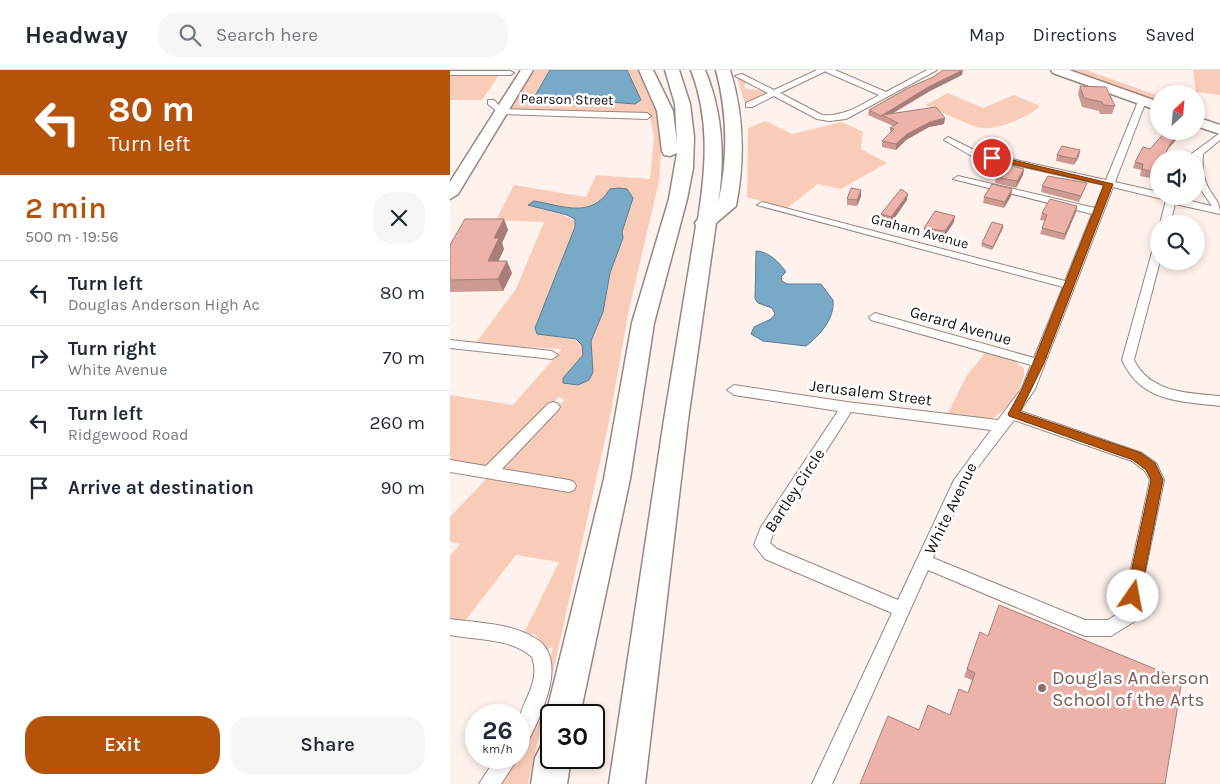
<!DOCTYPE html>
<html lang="en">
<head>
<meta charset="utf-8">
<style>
  body { margin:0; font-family:Karla,sans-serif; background:#f6f6f7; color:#1f2937; height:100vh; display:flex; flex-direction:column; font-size:19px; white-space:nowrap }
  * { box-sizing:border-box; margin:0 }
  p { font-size:16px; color:#747a83 }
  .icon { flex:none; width:28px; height:28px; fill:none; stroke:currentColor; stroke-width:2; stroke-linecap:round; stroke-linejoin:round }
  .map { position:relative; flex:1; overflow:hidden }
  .details { display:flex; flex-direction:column; background:#fff; width:450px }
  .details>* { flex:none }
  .guide { background:#b45309; color:#fff; overflow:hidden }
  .needle { width:32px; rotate:26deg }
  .buttons { position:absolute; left:700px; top:15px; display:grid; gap:10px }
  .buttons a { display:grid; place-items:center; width:55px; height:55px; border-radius:50%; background:#fff; box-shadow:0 2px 8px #0003; font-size:25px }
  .speed { position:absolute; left:15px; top:634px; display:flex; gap:10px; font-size:25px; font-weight:700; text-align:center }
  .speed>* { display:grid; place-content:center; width:65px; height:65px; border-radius:50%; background:#fff; box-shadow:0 2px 8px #0003; line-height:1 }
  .speed small { font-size:12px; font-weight:400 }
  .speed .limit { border:2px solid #111; border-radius:8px; background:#fff; color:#111 }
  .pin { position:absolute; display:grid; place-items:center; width:42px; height:42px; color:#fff; margin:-21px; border:2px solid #fff; border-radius:50%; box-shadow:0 1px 5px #0007 }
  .me { position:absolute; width:55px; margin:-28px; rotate:12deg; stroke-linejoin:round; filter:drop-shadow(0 0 4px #0008) }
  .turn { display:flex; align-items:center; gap:18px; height:105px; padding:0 25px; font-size:22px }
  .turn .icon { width:65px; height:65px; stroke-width:2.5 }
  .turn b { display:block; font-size:35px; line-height:42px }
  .round { display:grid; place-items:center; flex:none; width:52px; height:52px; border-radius:20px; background:#f6f6f7 }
  .summary { display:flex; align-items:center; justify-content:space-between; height:85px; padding:0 25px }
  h1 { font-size:30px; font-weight:600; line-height:38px; color:#b45309 }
  .cta { display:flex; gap:10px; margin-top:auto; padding:10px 25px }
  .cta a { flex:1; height:58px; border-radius:20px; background:#b45309; color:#fff; font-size:20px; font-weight:600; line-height:58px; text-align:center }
  .cta a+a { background:#f6f6f7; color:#1f2937 }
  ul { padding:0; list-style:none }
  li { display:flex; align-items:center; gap:15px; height:65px; padding:0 25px; border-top:1px solid #e0e1e3 }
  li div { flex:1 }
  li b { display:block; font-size:19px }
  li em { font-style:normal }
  header { display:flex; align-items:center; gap:30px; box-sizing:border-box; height:70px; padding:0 25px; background:#fff; border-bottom:1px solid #e0e1e3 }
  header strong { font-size:24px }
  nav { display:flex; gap:28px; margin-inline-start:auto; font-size:18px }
  .search { width:350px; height:45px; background:#f6f6f7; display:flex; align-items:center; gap:12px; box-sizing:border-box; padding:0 18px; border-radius:20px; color:#747a83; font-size:19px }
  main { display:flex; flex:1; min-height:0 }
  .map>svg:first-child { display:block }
  .green { fill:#f9ccb9; fill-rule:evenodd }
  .water { fill:#78aac8; stroke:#5a7b8f }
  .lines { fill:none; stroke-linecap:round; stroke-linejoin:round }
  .minor-casing { stroke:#99867e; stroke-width:2 }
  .primary-casing { stroke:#99867e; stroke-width:3 }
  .trunk-casing { stroke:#99867e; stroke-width:3 }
  .motorway-casing { stroke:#99867e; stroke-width:3 }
  .minor { fill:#fff; fill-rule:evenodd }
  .primary { fill:#fff; fill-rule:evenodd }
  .trunk { fill:#fff; fill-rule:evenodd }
  .motorway { fill:#fff; fill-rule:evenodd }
  .wall { fill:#cc9a93 }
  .shaded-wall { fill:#a67d78 }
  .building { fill:#edb3ab; stroke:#a67d78 }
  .route { fill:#b45309; stroke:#753606 }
  .education-dot { fill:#8d6e63; stroke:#fff; stroke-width:2 }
  .labels { text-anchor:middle; stroke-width:5; stroke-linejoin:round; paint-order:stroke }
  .far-street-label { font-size:14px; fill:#140e0b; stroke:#fff }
  .street-label { font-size:16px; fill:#140e0b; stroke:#fff }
  .near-education-label { font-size:19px; fill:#785e54; stroke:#fff; text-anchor:start }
</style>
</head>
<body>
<header>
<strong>Headway</strong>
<div class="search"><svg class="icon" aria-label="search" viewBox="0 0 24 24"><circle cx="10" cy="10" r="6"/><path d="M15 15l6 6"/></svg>Search here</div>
<nav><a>Map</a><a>Directions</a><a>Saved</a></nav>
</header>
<main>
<section class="details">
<div class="guide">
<div class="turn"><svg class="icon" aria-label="left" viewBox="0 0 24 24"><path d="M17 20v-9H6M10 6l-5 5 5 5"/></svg><div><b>80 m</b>Turn left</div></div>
</div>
<div class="summary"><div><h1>2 min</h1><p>500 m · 19:56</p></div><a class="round"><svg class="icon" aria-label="close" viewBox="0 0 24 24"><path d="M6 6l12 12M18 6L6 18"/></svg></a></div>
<ul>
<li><svg class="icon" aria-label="left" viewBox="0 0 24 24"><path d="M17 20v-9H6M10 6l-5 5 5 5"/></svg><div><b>Turn left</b><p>Douglas Anderson High Ac</p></div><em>80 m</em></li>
<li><svg class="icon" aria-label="right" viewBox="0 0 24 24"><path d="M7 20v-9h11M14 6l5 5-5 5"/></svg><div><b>Turn right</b><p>White Avenue</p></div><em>70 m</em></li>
<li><svg class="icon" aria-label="left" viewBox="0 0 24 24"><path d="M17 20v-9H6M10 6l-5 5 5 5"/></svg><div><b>Turn left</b><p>Ridgewood Road</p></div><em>260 m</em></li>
<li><svg class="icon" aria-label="arrive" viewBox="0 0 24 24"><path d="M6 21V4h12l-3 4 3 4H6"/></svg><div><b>Arrive at destination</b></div><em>90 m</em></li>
</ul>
<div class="cta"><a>Exit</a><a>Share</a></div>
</section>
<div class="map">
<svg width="770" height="714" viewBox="0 0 770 714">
  <rect width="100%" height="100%" fill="#fff2ed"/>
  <g class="green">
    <path d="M 86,0 L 100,0 L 86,24 L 89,32 L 148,30 L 157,33 L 191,30 L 177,0 L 190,0 L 207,41 L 212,69 L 209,111 L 178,244 L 160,347 L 78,714 L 49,714 C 79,674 93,626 103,576 L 97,580 L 85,564 L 74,563 L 109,492 L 66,485 L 15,551 L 0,549 L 0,486 L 10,474 L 0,472 L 0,447 L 37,408 L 124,422 L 128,415 L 52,400 L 60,386 L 114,330 L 109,327 L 37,398 L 0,392 L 0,325 L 63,335 L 112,279 L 25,274 L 66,219 L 94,152 L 46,150 L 64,115 L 136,127 L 146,105 L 200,109 L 204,67 L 199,44 L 61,39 L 59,37 L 75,10 ZM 160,119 L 183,128 L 172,162 L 173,168 L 160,203 L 153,242 L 141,271 L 143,302 L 113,308 L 134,284 L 132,275 L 126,270 L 88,264 L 85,258 L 125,157 L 125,149 L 79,135 L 84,131 C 114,136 141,149 160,119 Z"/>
    <polygon points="618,0 636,0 709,26 709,33"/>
    <polygon points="743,0 770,0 770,25 746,22"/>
    <polygon points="0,4 49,5 32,30 0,30"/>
    <polygon points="287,7 298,12 294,15 296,19 314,20 318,23 295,34"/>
    <path d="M 498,23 L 533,38 L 564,25 L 590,36 C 580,47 547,60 533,58 C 520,57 489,40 475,35 Z"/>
    <polygon points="316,51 342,64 392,52 413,62 411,79 437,93 391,119 368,114 337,138 297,127 298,58"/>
    <path d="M 536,282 L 564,291 L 574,298 C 575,308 571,315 566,324 C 545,359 533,348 497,345 L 517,305 Z"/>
  </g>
  <g class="water">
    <polygon points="100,0 177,0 191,30 185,34 132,30 85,31 86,24"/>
    <path d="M 169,118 L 177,119 L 183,128 L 172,162 L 173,168 L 160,203 L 153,242 L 141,271 L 143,302 L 139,310 L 128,315 L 113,313 L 113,308 L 133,285 L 132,275 L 126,269 L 87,264 L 85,258 L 125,157 L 125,149 L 117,145 L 78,135 L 84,131 C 114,136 141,149 160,119 Z"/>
    <path d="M 306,181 C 318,181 329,192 336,202 L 331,207 L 332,211 L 337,214 L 371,214 L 383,230 C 385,249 369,266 356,276 L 313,271 L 301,264 L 304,257 L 321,249 L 325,244 L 322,238 L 308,233 L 305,229 Z"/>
  </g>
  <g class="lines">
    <g class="minor-casing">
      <g id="minor">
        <path d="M 367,0 L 385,0 L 436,22 L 477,0 L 487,0 L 396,49 L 379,51 L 367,49 L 324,26 L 302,37 L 296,37 L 296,33 L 318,23 L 285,6 L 292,4 L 324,20 ZM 376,1 L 376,2 L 429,25 C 411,35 394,47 372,45 L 330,23 Z"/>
        <polygon points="0,1 60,1 64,3 60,5 0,5"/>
        <path d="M 689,29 L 696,31 L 665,112 L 709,122 L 709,126 C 727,126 742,132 762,136 L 747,114 L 746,89 L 736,88 L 770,63 L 770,70 L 753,84 C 752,96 753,108 759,119 C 765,129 770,132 770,144 L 725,134 L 720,154 L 710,154 L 716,130 L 663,117 L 585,319 L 570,341 L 692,383 L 706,393 L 714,410 L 685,551 L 661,566 L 635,566 L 478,500 L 382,714 L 362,714 L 442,543 L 315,489 L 304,475 L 311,457 L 388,341 L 284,325 L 277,320 L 284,315 L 397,332 L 548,350 L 572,318 L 581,295 L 421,250 L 419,247 L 425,243 L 584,288 L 613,217 L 307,135 L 312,132 L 615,211 L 642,144 L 503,109 L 508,106 L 645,138 L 654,115 L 520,85 L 494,70 L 498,67 L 526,81 L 656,110 ZM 401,342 L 541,360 L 504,410 L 448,530 L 327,479 L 320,473 L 323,464 ZM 564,350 L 682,391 L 695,401 L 700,410 L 672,541 L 658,550 L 635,550 L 483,488 L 522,405 Z"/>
        <polygon points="38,30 44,30 52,39 197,43 201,46 197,49 50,44 38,34"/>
        <path d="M 709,172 L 710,191 L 684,290 C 700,323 738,323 770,326 L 770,336 C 729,331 691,332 672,290 L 704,175 Z"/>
        <polygon points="0,270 102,281 108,285 102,289 0,278"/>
        <polygon points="103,332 108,334 110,337 108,340 52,399 119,410 124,412 126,416 124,420 119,422 0,402 0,390 36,396 98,334"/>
        <path d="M 0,549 C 27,553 61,553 85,568 C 121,589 89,649 76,676 L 69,678 C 69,670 68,660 69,651 C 72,630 91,613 82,587 C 61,568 26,570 0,565 Z"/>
        <polygon points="46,688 68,688 51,714 29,714"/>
      </g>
    </g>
    <g class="primary-casing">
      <polygon id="primary" points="71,0 83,0 8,124 0,129 0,112"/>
    </g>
    <g class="trunk-casing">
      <g id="trunk">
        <polygon points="601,0 619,0 709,32 709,41 603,3"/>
        <polygon points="746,47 770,55 770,64 746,56"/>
      </g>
    </g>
    <g class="motorway-casing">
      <g id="motorway">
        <polygon points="189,0 203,0 223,41 227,74 225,34 215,0 229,0 240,34 244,67 243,98 237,129 204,253 180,409 130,645 101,645 101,657 96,645 154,409 182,253 219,129 227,83 220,86 214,85 212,81 207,41"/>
        <path d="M 241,0 L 255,0 C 273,43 275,88 268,134 C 278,89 278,45 266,0 L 280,0 C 294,45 295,89 286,136 L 266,153 L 238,350 L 195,714 L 159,714 L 214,350 L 246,156 L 245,153 L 248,149 C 256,98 260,49 241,0 Z"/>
        <polygon points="101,671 101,688 121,688 117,714 81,714 85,688 91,676"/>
      </g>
    </g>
    <use href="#minor" class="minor"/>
    <use href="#primary" class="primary"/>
    <use href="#trunk" class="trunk"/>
    <use href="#motorway" class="motorway"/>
  </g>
  <g class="wall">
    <polygon points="512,5 480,21 442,44 494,54 479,57 456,70 446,80 432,77 432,71 440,63 440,58 443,56 418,45 419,40"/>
    <polygon points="630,16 665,36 662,44 650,44 649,41 632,37 628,24"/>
    <polygon points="728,64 726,70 717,80 705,109 690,106 691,100 683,98 685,92"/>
    <polygon points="630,80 629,86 624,95 606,91 607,85"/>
    <polygon points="574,99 573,105 566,118 545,113 546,107"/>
    <polygon points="637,113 629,132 591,122 592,116"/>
    <polygon points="562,119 561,126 554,138 533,133 534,127"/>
    <polygon points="411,120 411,126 407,136 397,135 397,129"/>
    <polygon points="457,130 441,153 431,150 431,144"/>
    <polygon points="627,136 626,142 614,170 590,164 595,151 590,150 592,143"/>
    <polygon points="54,149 58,160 52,173 54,179 48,191 62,203 53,221 0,222 0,175"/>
    <polygon points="504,152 494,167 474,164 474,158"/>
    <polygon points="553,155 553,158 542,180 531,176 532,173"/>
    <polygon points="538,566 732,610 469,660 500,645 518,623 522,610 514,607 517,599"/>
  </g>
  <g class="shaded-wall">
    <polygon points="513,0 512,5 480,21 436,47 432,45 480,16"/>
    <polygon points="495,48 494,54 479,57 456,70 446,80 446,74 457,64 480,52"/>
    <polygon points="728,64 726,70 717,80 720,74"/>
    <polygon points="630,80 629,86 624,95 626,89"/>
    <polygon points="574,99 573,105 566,118 567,111"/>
    <polygon points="562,119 561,126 554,138 555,132"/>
    <polygon points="411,120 411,126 407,136 407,130"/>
    <polygon points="458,124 457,130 441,153 441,147"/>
    <polygon points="627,136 626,142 614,170 615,164"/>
    <polygon points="505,146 504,152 494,167 495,161"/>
    <polygon points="54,149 58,160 52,173 54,179 43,203 38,191 44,168"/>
    <polygon points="553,155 553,158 542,180 543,177"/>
    <polygon points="57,191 62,203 53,221 48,209"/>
  </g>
  <g class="building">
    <polygon points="493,0 513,0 480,16 431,46 419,40 458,18 483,7"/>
    <polygon points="630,16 656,17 665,36 653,35 652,32 634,28"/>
    <polygon points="486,37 495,48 480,52 457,64 446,74 432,71 444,59 440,58 448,53 432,45"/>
    <polygon points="716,61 720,61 728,64 720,74 713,89 709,89 709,99 707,103 692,99 693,94 685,92 693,77 700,79"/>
    <polygon points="612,76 630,80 626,89 607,85"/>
    <polygon points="554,94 574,99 567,111 546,107"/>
    <polygon points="598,106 637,113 631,126 592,116"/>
    <polygon points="542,114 562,119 555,132 534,127"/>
    <polygon points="401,118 411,120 407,130 397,129"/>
    <polygon points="451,119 458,124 441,147 431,144"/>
    <polygon points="600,129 627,136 615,164 592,158 597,145 592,143"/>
    <polygon points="485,141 505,146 495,161 474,158"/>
    <polygon points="15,149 54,149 44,168 49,168 38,191 57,191 48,209 0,210 0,175"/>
    <polygon points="542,152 553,155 543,177 532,173"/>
    <polygon points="549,535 732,610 715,714 410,714 438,646 469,660 478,635 500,645 509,619 518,623 525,603 517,599 530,562 538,566"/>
  </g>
  <polygon class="route" points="542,85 663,114 594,293 570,342 691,383 705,393 713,410 690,526 688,531 683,532 678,531 676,526 701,410 696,400 683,390 559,346 558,344 572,319 583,293 654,115 540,89 539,88"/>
  <circle class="education-dot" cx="592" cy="618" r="5"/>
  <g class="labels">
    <g class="far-street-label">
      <text transform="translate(117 29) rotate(1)" y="5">Pearson Street</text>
      <text transform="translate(470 161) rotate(15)" y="5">Graham Avenue</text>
    </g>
    <g class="street-label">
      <text transform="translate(511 255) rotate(16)" y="6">Gerard Avenue</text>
      <text transform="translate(421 322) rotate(7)" y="6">Jerusalem Street</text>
      <text transform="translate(344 420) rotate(-57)" y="6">Bartley Circle</text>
      <text transform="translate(500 438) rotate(-64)" y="6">White Avenue</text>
    </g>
    <g class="near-education-label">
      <text x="602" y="614">Douglas Anderson<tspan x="602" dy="22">School of the Arts</tspan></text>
    </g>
  </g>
</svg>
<div class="buttons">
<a><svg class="needle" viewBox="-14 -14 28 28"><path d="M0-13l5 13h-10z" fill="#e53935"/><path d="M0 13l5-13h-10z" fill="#747a83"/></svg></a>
<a><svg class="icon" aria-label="sound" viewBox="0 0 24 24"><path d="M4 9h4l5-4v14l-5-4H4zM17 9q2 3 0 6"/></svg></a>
<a><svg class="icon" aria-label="search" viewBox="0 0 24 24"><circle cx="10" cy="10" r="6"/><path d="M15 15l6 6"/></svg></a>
</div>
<div class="speed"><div>26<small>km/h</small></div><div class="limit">30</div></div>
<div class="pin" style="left:542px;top:88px;background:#d93025"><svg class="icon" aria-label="arrive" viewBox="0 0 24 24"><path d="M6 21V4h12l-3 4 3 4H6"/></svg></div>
<svg class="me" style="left:683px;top:526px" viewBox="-20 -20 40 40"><circle r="19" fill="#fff"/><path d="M0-13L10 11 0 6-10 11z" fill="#b45309"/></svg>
</div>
</main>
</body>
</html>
